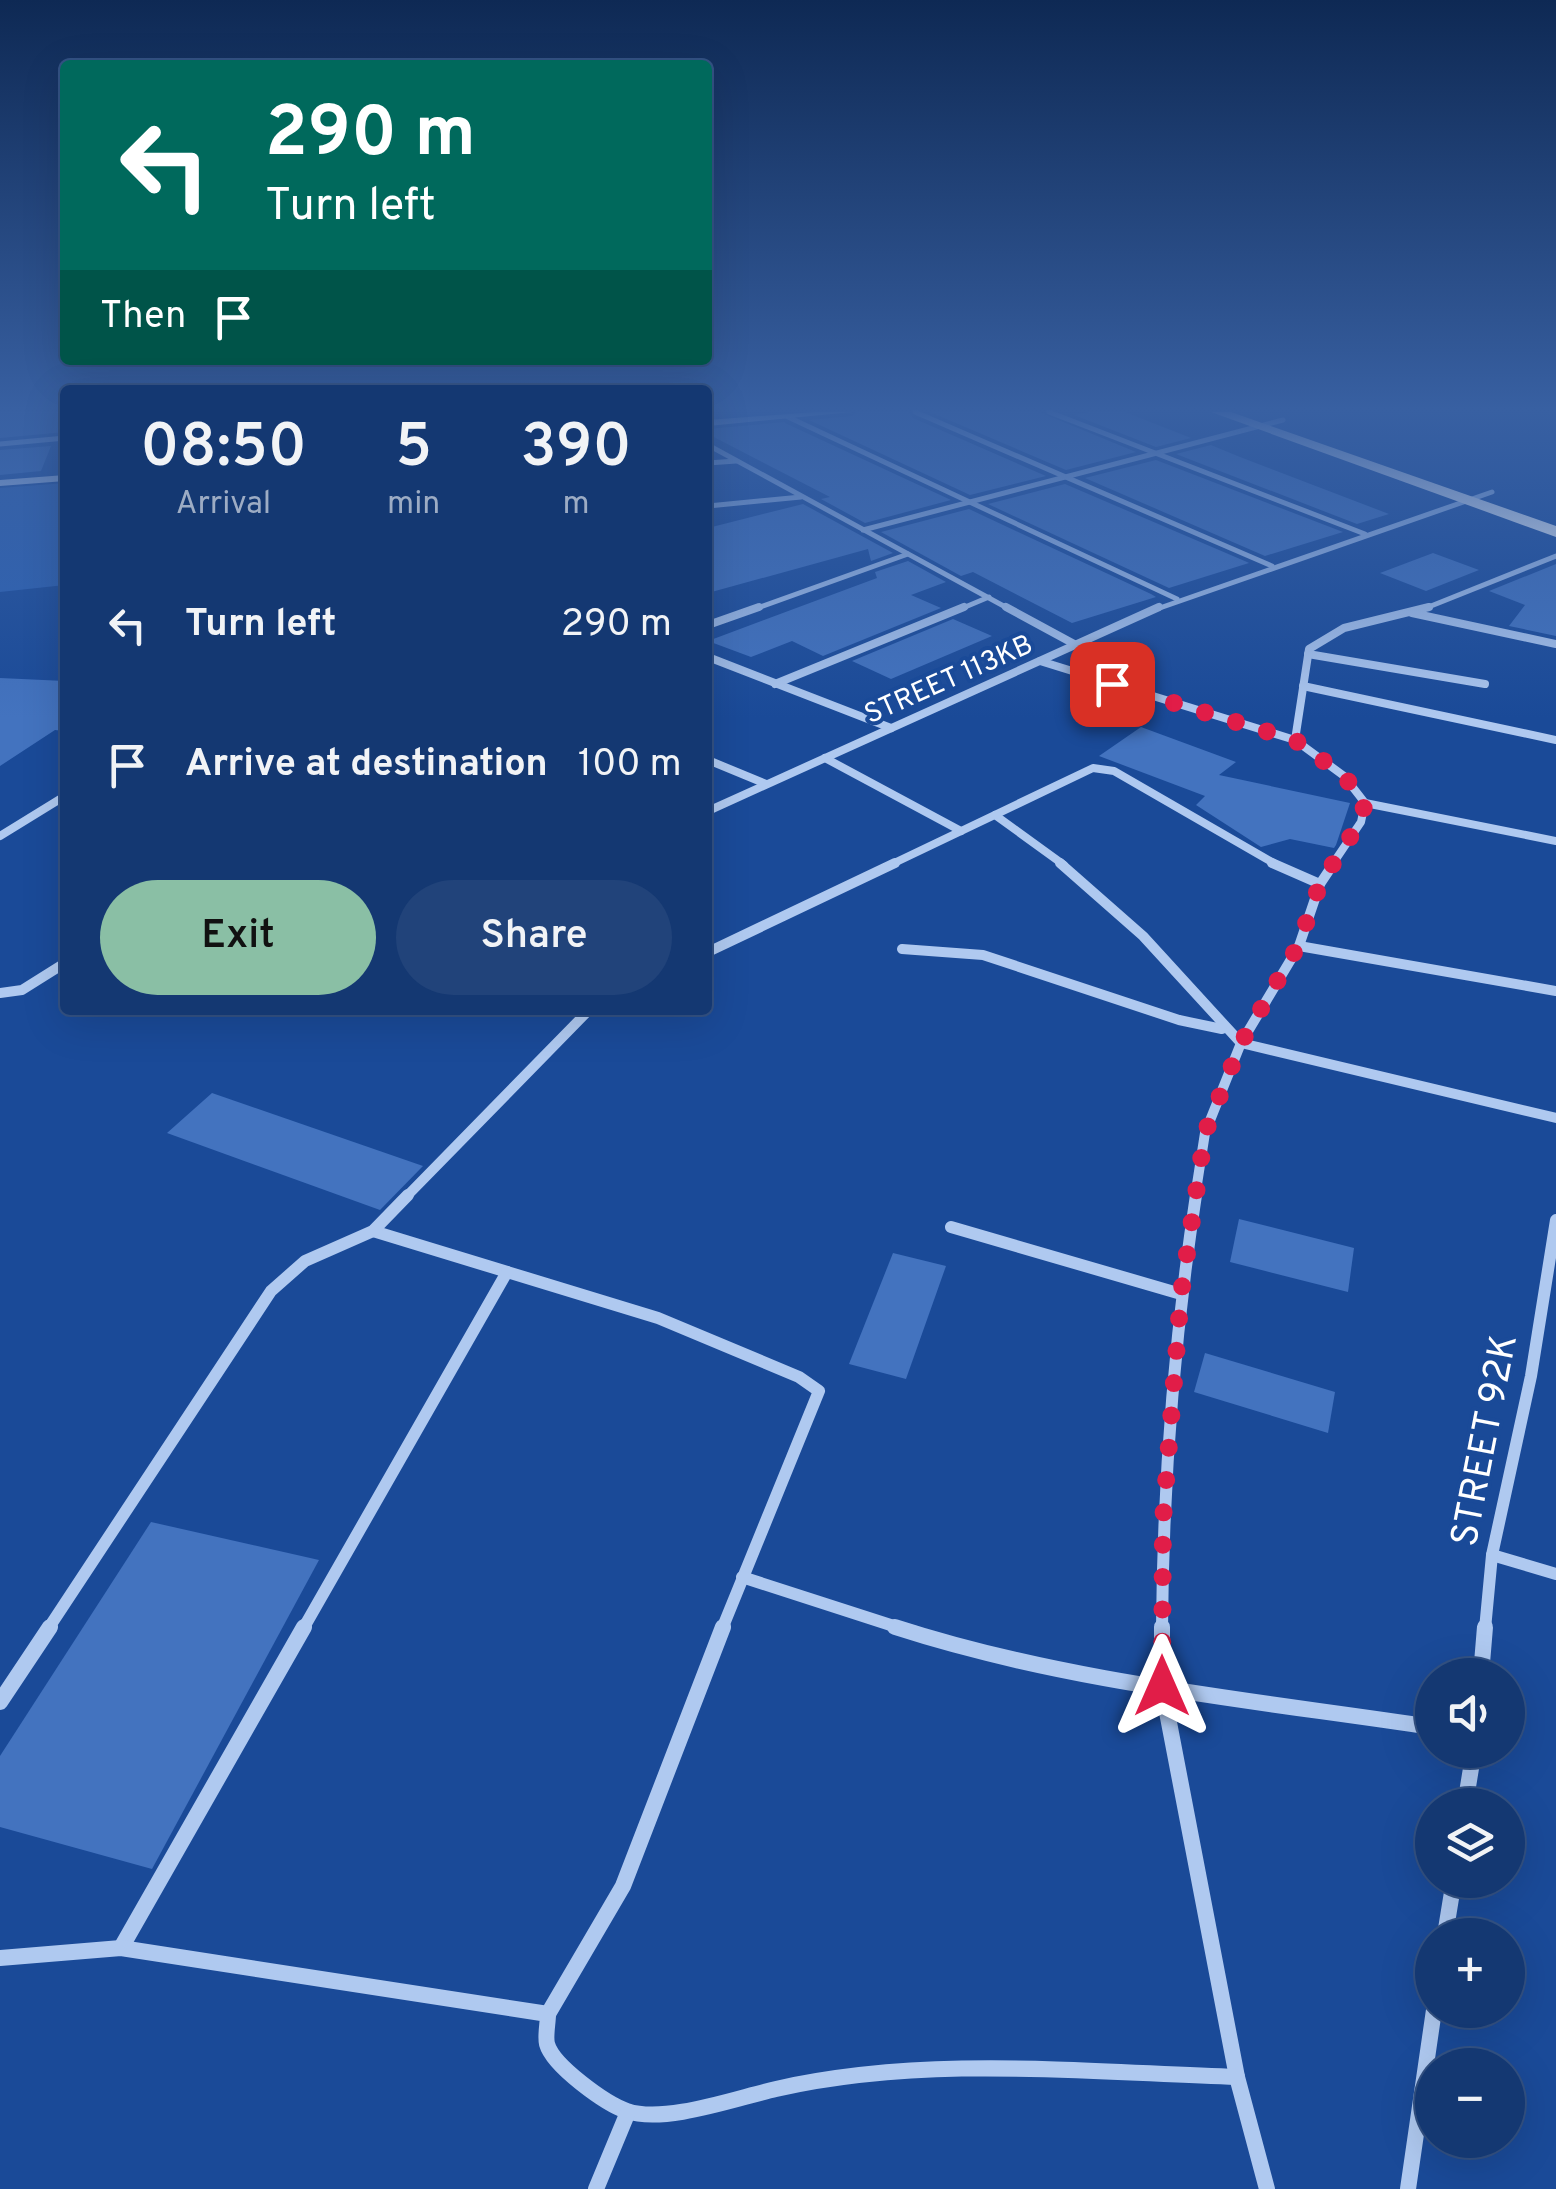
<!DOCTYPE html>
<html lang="en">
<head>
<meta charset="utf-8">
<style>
  body { margin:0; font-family:Overpass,sans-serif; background:#21437a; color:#f1f3f6; height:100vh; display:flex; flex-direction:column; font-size:38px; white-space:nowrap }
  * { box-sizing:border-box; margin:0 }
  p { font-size:32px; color:#9dacc4 }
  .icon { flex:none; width:55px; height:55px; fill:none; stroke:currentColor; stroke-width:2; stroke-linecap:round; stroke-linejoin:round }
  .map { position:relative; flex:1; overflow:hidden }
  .details { position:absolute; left:60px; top:385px; width:652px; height:630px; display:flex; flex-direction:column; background:#143872; border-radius:10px; box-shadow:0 10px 40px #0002,0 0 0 2px #335284 }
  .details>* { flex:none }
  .hud { position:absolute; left:60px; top:60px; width:652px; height:305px; border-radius:10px; box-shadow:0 10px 40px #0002,0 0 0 2px #335284; background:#00695c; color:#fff; overflow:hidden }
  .fabs { position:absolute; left:1415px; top:1658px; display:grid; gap:20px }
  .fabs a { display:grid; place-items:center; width:110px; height:110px; border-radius:50%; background:#143872; box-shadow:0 10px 40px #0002,0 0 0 2px #335284; font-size:50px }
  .pin { position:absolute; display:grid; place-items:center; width:85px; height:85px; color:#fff; margin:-42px; border-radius:20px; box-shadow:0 5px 15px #0006 }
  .me { position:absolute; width:110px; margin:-55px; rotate:0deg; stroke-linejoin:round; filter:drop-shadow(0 0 8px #0008) }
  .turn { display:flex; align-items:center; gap:35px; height:210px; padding:0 40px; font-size:45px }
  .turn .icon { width:130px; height:130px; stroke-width:2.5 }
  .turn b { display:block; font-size:70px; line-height:85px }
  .then { display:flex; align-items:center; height:95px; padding:0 40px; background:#0003; gap:20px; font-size:38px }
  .eta { display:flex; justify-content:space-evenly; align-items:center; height:170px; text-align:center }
  .eta b { font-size:60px; font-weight:600; line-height:70px }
  .primary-button { display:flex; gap:20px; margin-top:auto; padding:20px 40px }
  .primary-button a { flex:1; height:115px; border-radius:60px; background:#8abfa5; color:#111; font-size:40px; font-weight:600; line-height:115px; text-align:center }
  .primary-button a+a { background:#21437a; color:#f1f3f6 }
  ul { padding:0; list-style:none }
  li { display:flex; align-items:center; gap:30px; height:140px; padding:0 40px }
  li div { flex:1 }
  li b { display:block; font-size:38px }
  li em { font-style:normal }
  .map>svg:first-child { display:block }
  .green { fill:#2e63b5 }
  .building { fill:#4373bf }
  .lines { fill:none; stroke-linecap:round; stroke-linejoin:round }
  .street-far4 { stroke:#afc9f0; stroke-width:5 }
  .street-far3 { stroke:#afc9f0; stroke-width:8 }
  .street-far2 { stroke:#afc9f0; stroke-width:10 }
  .street-far1 { stroke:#afc9f0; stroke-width:12 }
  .street { stroke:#afc9f0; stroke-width:16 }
  .secondary { fill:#dde8fb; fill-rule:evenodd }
  .highway { fill:#fff; fill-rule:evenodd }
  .route { stroke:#e11d48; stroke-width:18; stroke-dasharray:0 32.4 }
  .labels { text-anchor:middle; stroke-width:8; stroke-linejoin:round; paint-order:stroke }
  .far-street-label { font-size:28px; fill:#fff; stroke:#1a4a98 }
  .near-street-label { font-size:38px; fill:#fff; stroke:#1a4a98 }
</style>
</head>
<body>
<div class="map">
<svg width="1556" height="2189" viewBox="0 0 1556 2189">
  <rect width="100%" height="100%" fill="#1a4a98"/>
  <polygon class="green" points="65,483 65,585 0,592 0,488"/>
  <g class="building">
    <polygon points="0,412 65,412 65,432 0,438"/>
    <polygon points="856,412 909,412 913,418 1046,476 970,495 809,420 852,416"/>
    <polygon points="930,412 1039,412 1136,452 1066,470"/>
    <polygon points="1089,412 1125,412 1191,438 1156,447 1074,415"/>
    <polygon points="785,422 785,423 951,500 865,523 821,499 830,497 708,434 708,429"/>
    <polygon points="1211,445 1240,457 1389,514 1357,524 1176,454"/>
    <polygon points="51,446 41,471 0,475 0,450"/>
    <polygon points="1156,460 1343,532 1265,556 1085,478"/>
    <polygon points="1065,484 1247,562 1249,563 1169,588 988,504"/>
    <polygon points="803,504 893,553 871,561 868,549 708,593 708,528"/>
    <polygon points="969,509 1151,594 1156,597 1072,623 973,572 961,576 881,532"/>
    <polygon points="1433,553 1479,570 1426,591 1380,573"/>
    <polygon points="908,561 946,582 911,595 941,608 823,656 792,641 751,657 708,641 877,578 875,572"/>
    <polygon points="1556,564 1556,636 1509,626 1525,605 1489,591"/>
    <polygon points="953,619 992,636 891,679 852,661"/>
    <polygon points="0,678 65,681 65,731 55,730 0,766"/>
    <polygon points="1141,727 1236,762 1219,775 1350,803 1336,845 1334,848 1290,839 1261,847 1196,805 1205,796 1099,756"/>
    <polygon points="212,1093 423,1166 380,1210 167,1133"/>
    <polygon points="1239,1219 1354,1248 1348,1292 1230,1262"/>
    <polygon points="893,1253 946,1266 906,1379 849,1364"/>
    <polygon points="1205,1353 1335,1392 1328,1433 1194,1392"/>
    <polygon points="151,1522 319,1560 152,1869 0,1827 0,1756"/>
  </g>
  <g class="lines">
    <g class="street-far4">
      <polyline points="915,412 1272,566"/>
      <polyline points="1049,412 1365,534"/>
      <polyline points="788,417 1177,599"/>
      <polyline points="0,444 65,438"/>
      <polyline points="708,445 1011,610"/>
      <polyline points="708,463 736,461"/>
      <polyline points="708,506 801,497"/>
      <polyline points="863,530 1283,420"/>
      <polyline points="752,610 908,554"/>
      <polyline points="958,610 989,597"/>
      <polyline points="1154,610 1492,492"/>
      <polyline points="1421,610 1556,556"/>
    </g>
    <g class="street-far3">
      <polyline points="1006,607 1076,645"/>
      <polyline points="1412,613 1556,644"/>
      <polyline points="708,625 759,607"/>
      <polyline points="1308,654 1485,684"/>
      <polyline points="708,657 891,728"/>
      <polyline points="1040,661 1295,740 1344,776 1365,803 1361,822 1332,865"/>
      <polyline points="775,684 964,607"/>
      <polyline points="1303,686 1556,740"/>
      <polyline points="1295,740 1309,649 1344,628 1429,607"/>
      <polyline points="825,758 961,831"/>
      <polyline points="708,760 766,784"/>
      <polyline points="1365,803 1556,841"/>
      <polyline points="708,811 1159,607"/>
      <polyline points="995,815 1064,865"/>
      <polyline points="0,836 65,796"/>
      <polyline points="890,865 1093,768 1114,771 1277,865"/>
    </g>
    <g class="street-far2">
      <polyline points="1060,863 1143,936 1241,1043 1556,1118"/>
      <polyline points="1272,863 1320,884"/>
      <polyline points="1299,946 1556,991"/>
      <polyline points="902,949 983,955 1179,1020 1222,1029"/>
      <polyline points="708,952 895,863"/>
      <polyline points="0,993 22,990 65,963"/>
      <polyline points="406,1197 589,1010"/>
      <polyline points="1195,1197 1205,1133 1241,1043 1299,946 1320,884 1334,863"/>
    </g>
    <g class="street-far1">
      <polyline points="951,1227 1181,1294"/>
      <polyline points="373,1231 658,1318 799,1377 819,1391 722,1629"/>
      <polyline points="1492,1555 1556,1574"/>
      <polyline points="742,1577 903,1629"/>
      <polyline points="48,1629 271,1291 305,1261 373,1231 408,1195"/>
      <polyline points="303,1629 507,1272"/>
      <path d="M 1162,1629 C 1163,1484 1174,1339 1196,1195"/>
      <polyline points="1485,1629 1492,1555 1531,1376 1556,1220"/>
    </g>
    <g class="street">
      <path d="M 895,1627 C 1068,1683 1253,1700 1432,1727"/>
      <polyline points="1162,1627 1162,1686 1237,2077 1267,2189"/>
      <polyline points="1481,1675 1485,1627"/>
      <polyline points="0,1702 50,1627"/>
      <polyline points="1465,1805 1474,1750"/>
      <polyline points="1445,1935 1454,1880"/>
      <polyline points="121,1948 304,1627"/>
      <path d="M 0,1958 L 121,1948 L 548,2014 C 548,2023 545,2036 547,2044 C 553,2066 606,2104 627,2111 C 665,2124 736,2098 776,2089 C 926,2055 1084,2072 1237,2077"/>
      <polyline points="548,2014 623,1886 723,1627"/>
      <polyline points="596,2189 628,2112"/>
      <polyline points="1408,2189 1434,2010"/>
    </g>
    <g class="secondary">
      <polygon points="816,412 852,412 708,426 708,420"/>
      <polygon points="65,475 65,481 0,486 0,480"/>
    </g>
    <polygon class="highway" points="1211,412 1231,412 1556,526 1556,537"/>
  </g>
  <linearGradient id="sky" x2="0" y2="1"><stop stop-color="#0e2954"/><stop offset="0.57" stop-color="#3860a2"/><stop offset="1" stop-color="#3860a2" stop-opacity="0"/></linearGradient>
  <rect width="1556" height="718" fill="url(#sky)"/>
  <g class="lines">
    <polyline class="route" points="1112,684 1295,740 1344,776 1365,803 1360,822 1320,884 1298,946 1241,1043 1205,1133 1181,1294 1163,1520 1162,1686"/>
  </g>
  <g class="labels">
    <g class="far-street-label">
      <text transform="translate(948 678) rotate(-24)" y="10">STREET 113KB</text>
    </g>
    <g class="near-street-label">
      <text transform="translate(1483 1440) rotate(-79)" y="13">STREET 92K</text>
    </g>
  </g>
</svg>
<div class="fabs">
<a><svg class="icon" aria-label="sound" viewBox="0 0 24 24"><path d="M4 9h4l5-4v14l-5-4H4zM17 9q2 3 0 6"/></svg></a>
<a><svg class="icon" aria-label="layers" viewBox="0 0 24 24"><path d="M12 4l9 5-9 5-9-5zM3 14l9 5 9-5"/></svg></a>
<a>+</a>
<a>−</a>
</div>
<div class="pin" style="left:1112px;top:684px;background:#d93025"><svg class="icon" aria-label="arrive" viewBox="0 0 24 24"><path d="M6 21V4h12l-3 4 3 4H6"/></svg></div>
<svg class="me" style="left:1162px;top:1686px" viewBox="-20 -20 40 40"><path d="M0-17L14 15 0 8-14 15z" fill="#e11d48" stroke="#fff" stroke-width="4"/></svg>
<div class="hud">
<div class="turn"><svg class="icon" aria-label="left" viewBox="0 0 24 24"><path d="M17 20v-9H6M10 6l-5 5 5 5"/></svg><div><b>290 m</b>Turn left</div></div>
<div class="then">Then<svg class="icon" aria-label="arrive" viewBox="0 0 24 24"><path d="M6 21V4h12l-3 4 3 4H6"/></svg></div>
</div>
<section class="details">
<div class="eta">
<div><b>08:50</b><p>Arrival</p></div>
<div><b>5</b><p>min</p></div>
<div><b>390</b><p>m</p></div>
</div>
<ul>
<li><svg class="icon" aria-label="left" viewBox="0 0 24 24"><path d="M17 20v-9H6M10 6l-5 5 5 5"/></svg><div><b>Turn left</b></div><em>290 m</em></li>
<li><svg class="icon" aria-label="arrive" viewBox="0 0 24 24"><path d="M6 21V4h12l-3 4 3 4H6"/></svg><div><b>Arrive at destination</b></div><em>100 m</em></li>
</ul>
<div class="primary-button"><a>Exit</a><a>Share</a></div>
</section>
</div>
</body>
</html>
